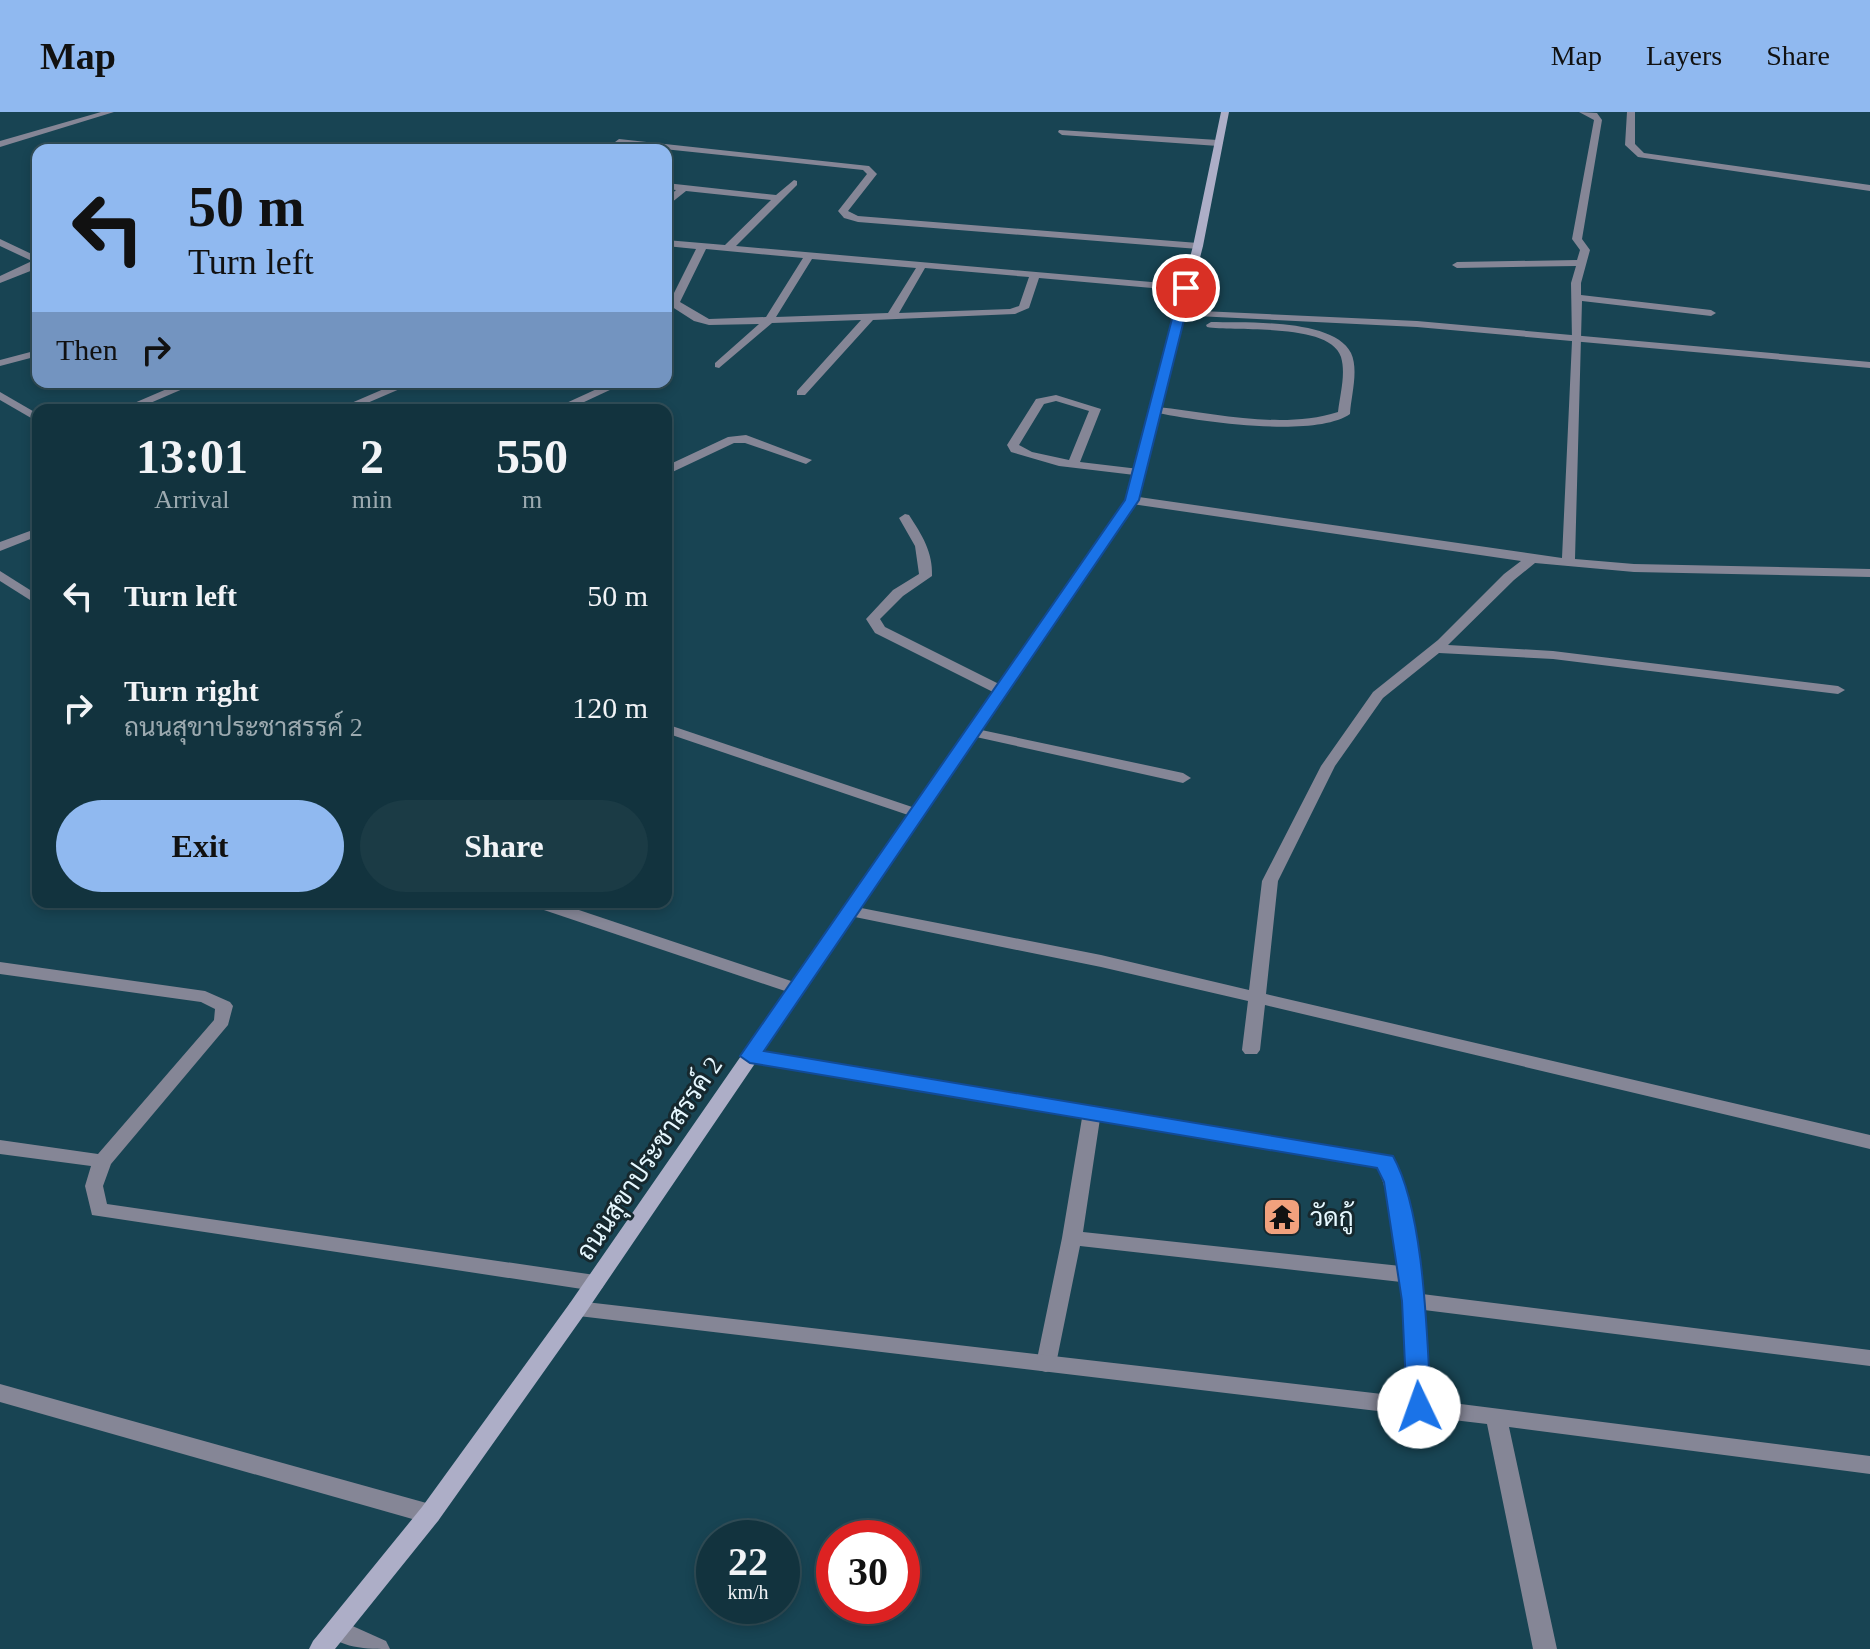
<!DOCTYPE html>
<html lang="en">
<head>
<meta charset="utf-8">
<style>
  body { margin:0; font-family:"Times New Roman",Sarabun,serif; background:#1b3b45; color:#f1f3f6; height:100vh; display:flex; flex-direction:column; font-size:30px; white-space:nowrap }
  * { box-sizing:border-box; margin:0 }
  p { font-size:26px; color:#9caab0 }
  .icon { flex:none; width:44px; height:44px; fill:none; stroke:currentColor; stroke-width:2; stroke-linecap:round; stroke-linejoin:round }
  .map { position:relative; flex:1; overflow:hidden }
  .panel { position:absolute; left:32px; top:292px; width:640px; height:504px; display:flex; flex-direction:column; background:#12333e; border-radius:16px; box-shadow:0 4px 12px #0003,0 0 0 2px #314e58 }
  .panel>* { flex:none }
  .top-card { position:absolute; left:32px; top:32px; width:640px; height:244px; border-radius:16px; box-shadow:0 4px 12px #0003,0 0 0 2px #314e58; background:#90b9f0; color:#111; overflow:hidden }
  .speed { position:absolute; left:696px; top:1408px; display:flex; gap:16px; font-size:40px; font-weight:700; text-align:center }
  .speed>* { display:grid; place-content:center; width:104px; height:104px; border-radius:50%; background:#12333e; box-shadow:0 4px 12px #0003,0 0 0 2px #314e58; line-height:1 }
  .speed small { font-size:20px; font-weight:400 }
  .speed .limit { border:12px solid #d22; background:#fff; color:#111 }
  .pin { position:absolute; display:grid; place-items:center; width:68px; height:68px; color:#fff; margin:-34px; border:4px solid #fff; border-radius:50%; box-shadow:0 2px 8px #0007 }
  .me { position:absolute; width:88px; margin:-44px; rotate:357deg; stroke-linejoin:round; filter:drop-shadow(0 0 6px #0008) }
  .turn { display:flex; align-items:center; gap:28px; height:168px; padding:0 24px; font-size:36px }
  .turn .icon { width:104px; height:104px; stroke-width:2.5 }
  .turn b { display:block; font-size:56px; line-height:68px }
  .then { display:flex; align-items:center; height:76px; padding:0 24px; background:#0003; gap:16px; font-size:30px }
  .eta { display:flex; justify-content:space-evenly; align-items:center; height:136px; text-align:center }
  .eta b { font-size:48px; font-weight:800; line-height:56px }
  .cta { display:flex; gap:16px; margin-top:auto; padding:16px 24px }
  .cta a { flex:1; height:92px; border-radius:48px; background:#90b9f0; color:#111; font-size:32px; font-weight:800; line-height:92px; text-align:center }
  .cta a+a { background:#1b3b45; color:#f1f3f6 }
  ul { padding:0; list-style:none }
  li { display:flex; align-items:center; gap:24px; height:112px; padding:0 24px }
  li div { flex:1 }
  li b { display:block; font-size:30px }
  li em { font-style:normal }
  header { display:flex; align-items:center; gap:48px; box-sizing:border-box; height:112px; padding:0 40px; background:#90b9f0; color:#111 }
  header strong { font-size:38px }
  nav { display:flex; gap:44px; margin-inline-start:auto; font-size:28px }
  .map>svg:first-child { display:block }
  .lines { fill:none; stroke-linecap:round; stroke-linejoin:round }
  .lane { fill:#858696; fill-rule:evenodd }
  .street { fill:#858696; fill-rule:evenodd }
  .secondary { fill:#adaec7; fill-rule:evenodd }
  .route { fill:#1a73e8; stroke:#114b97; stroke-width:2 }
  .labels { text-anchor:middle; stroke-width:6; stroke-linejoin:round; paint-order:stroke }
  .street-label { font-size:26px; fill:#e6f8ff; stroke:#16282e }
  .poi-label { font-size:26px; fill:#e6f8ff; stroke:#16282e; text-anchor:start }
</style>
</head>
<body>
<header>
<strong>Map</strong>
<nav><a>Map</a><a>Layers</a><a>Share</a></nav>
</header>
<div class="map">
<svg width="1870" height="1537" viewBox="0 0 1870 1537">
  <rect width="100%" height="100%" fill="#184453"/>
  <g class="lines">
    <g class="lane">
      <polygon points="1627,0 1635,0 1635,32 1644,41 1870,73 1870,79 1638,45 1625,33"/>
      <polygon points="1059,18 1218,28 1223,31 1218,34 1062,23 1058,20"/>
      <polygon points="1180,198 1417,209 1870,250 1870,256 1417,215 1176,203 1176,199"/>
      <path d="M 1211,210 C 1244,211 1334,206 1351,241 C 1359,258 1351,284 1350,302 C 1314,327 1196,309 1153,300 L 1151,298 L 1157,295 C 1216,301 1281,318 1338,300 C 1340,282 1346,262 1341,245 C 1330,210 1236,220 1207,215 L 1206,213 Z"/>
      <path d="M 1056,283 L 1101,297 L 1080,350 L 1139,357 L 1145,361 L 1143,364 L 1059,354 L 1011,340 L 1007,333 L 1036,287 ZM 1056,289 L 1089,299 L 1069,348 L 1032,340 L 1019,333 L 1044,292 Z"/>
      <polygon points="530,790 555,790 803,873 806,877 797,883 791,881 532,794"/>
      <polygon points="1092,993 1098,995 1101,1000 1083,1120 1410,1155 1417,1158 1420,1163 1417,1168 1410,1171 1080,1134 1056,1252 1053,1258 1046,1260 1039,1258 1036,1252 1062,1126 1083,1000 1086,995"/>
      <path d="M 337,1507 L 386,1529 L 390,1537 C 369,1537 336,1537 325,1517 L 329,1510 Z"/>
    </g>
    <g class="street">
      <polygon points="101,0 114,0 0,35 0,29"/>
      <polygon points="1579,0 1597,1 1602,8 1582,127 1590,138 1581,171 1581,183 1711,198 1716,201 1711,204 1582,189 1575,447 1634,452 1870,457 1870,465 1634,460 1535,451 1514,468 1448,533 1553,539 1838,574 1845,578 1838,582 1553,547 1439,541 1383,586 1335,654 1278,769 1266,882 1870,1023 1870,1037 1265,893 1260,938 1257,942 1245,942 1242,938 1248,889 1101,855 845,803 843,799 845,795 851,794 1101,843 1249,878 1262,769 1321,654 1373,580 1438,528 1504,462 1521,449 1132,392 1126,388 1132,384 1562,446 1572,229 1571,171 1576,154 1457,156 1452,153 1457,150 1577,148 1580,138 1572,127 1594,8"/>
      <polygon points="619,27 869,54 877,62 848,99 858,104 1198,131 1203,134 1198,137 858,110 844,106 838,99 867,62 863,58 616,32 615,30"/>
      <path d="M 794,68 L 797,69 L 797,73 L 736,134 L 1186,173 L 1191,176 L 1186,179 L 1039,166 L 1029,196 L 1015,202 L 873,208 L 805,283 L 797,283 L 797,279 L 861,208 L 772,211 L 719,256 L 715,255 L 715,251 L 759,212 L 709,213 L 694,209 L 666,191 L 666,183 L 672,185 L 696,137 L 666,134 L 666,128 L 725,133 L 771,88 L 686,79 L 666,95 L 666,87 L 676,78 L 666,77 L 666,71 L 776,83 ZM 706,137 L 803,146 L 766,205 L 709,207 L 680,190 ZM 812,147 L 916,156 L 888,201 L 776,205 ZM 925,156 L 1029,165 L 1019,194 L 1010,197 L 899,201 Z"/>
      <polygon points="0,127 38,145 38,156 0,171 0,164 32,149 0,134"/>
      <polygon points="38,238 38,244 0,254 0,248"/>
      <polygon points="183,270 199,270 134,298 118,298"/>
      <polygon points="400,270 416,270 351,298 335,298"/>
      <polygon points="612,270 627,270 567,298 551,298"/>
      <polygon points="0,280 38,302 38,310 0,288"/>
      <polygon points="746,323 812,348 806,352 745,331 734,331 666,363 666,354 728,325"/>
      <path d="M 905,402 L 909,403 C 922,423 933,440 932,464 L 903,484 L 880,507 L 885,515 L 1005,575 L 1007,578 L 1005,581 L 995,581 L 875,521 L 866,507 L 893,478 L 919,462 L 915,434 L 899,406 Z"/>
      <polygon points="38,416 38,424 0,439 0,430"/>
      <polygon points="0,459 38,483 38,493 0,469"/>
      <polygon points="666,612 921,698 924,701 921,704 911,704 666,621"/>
      <polygon points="972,616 1183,661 1191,666 1183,671 967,623 965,620"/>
      <polygon points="0,850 205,879 230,890 233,894 228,913 111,1052 103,1074 107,1092 595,1163 602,1166 605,1171 602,1176 595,1179 92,1103 85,1074 91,1054 0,1042 0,1028 98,1042 214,908 215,897 201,890 0,862"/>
      <path d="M 750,938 L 1392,1045 C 1414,1086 1418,1137 1422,1182 L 1870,1238 L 1870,1254 L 1424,1198 L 1429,1288 L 1870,1344 L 1870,1362 L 1509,1315 L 1557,1537 L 1533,1537 L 1487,1312 L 570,1203 L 567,1197 L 570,1191 L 577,1189 L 1408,1285 C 1405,1209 1405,1128 1378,1056 L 744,948 L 741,944 L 744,940 Z"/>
      <polygon points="0,1272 430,1392 438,1395 441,1402 438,1409 430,1412 0,1290"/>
    </g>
    <polygon class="secondary" points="1221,0 1229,0 1203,134 1138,388 584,1203 438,1409 335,1537 309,1537 313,1529 422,1395 570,1191 1126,388 1193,134"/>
  </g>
  <path class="route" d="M 1186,172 L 1192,176 L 1139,388 L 764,939 L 1393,1044 C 1425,1101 1427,1228 1431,1295 L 1428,1302 L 1419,1305 L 1411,1302 L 1407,1295 L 1402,1189 L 1384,1070 L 1377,1056 L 750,951 L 740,944 L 1125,388 L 1180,176 Z"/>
  <defs>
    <g id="temple-square" transform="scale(2)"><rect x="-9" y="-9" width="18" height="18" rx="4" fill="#f1a17d" stroke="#16282e"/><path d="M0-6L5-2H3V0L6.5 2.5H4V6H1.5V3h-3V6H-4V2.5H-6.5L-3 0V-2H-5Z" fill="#111"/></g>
  </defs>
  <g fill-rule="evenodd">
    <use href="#temple-square" x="1282" y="1105"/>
  </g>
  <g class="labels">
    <g class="street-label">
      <text transform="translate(649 1046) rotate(-56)" y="9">ถนนสุขาประชาสรรค์ 2</text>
    </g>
    <g class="poi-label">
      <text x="1310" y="1114">วัดกู้</text>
    </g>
  </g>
</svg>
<div class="speed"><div>22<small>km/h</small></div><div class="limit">30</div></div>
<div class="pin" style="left:1186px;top:176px;background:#d93025"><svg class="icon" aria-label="arrive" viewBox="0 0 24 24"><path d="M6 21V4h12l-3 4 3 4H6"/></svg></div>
<svg class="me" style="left:1419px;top:1295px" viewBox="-20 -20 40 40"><circle r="19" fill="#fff"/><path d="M0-13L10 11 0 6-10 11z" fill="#1a73e8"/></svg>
<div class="top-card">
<div class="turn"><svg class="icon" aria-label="left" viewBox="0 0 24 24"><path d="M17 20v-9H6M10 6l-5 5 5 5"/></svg><div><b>50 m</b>Turn left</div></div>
<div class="then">Then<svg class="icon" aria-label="right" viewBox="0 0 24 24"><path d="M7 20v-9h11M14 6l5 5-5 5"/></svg></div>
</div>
<section class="panel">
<div class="eta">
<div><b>13:01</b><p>Arrival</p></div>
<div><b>2</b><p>min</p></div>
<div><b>550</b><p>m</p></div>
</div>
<ul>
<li><svg class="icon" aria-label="left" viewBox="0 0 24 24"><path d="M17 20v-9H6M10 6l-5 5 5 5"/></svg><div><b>Turn left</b></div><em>50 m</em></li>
<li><svg class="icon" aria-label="right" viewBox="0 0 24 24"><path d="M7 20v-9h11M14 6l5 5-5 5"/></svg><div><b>Turn right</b><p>ถนนสุขาประชาสรรค์ 2</p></div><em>120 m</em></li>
</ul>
<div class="cta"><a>Exit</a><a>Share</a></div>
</section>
</div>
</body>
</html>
